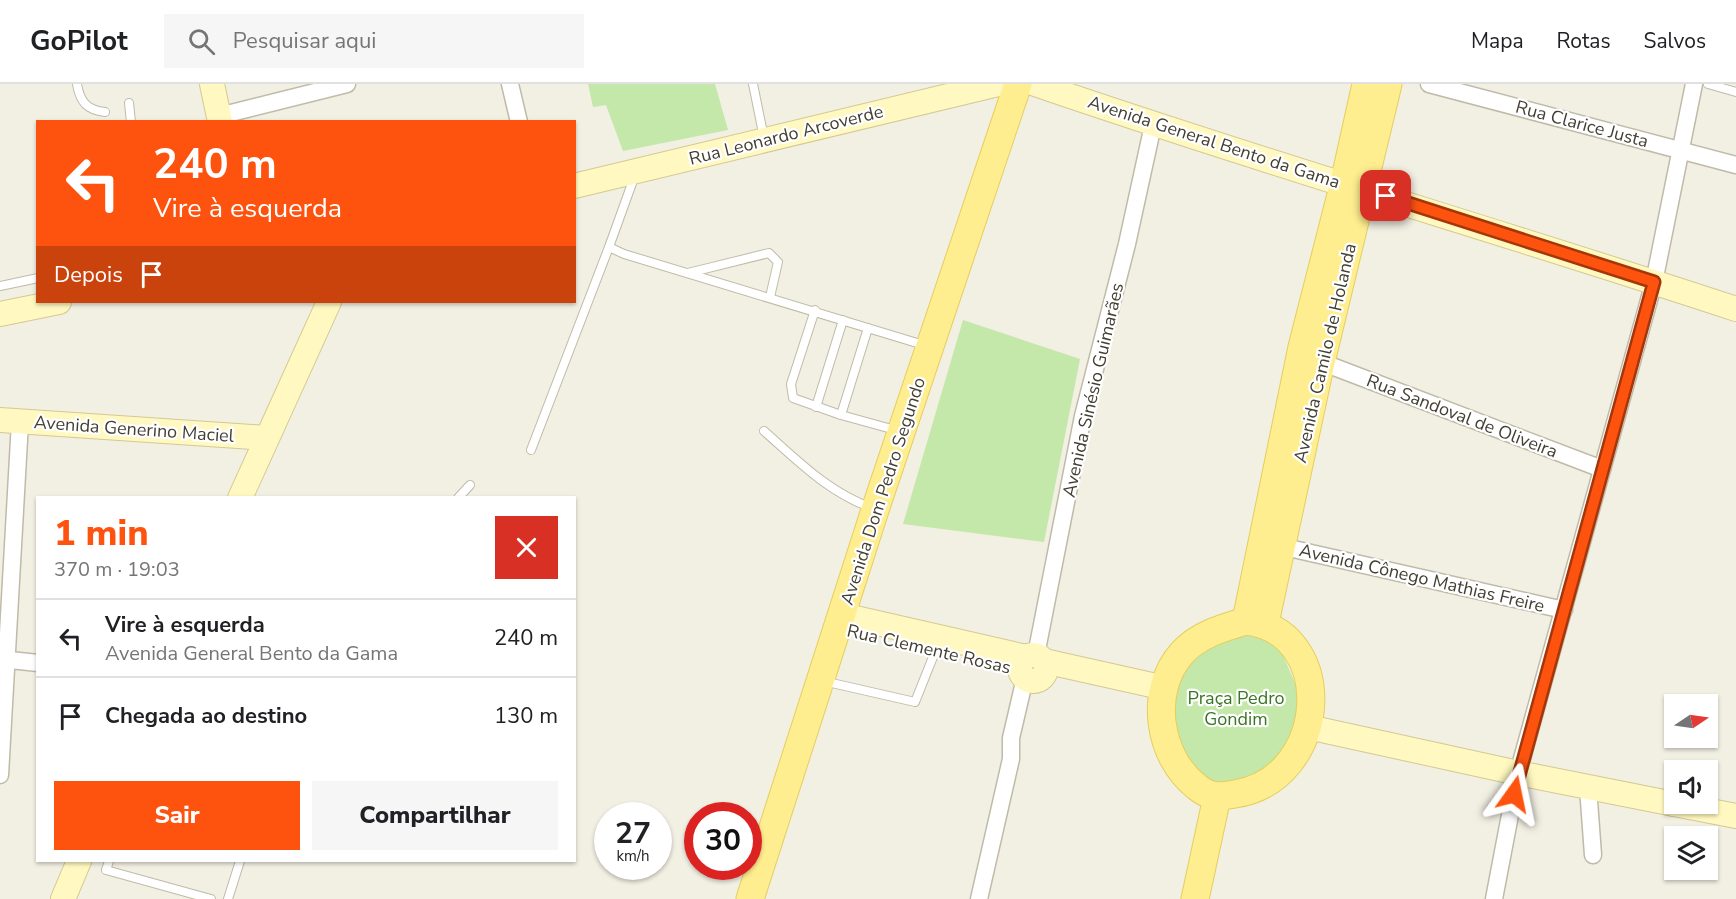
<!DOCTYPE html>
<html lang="pt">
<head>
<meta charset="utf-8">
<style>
  body { margin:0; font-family:"Nunito Sans",sans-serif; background:#f6f6f6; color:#202124; height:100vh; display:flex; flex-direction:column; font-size:22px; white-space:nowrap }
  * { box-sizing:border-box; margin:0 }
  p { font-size:20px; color:#757577 }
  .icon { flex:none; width:33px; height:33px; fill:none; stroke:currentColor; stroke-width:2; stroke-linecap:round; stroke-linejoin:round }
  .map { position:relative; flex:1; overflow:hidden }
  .drawer { position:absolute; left:36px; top:412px; width:540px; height:366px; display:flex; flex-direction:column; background:#fff; border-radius:0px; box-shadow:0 2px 4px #0004 }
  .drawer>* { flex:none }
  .top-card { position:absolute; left:36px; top:36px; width:540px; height:183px; border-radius:0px; box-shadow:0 2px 4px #0004; background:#fd530f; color:#fff; overflow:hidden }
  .needle { width:39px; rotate:77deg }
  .controls { position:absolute; left:1664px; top:610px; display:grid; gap:12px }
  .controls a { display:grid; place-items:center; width:54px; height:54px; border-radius:0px; background:#fff; box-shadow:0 2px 4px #0004; font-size:30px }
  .speed { position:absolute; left:594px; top:718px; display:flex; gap:12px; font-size:30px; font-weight:700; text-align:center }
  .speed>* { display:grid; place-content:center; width:78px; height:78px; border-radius:50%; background:#fff; box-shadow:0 2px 4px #0004; line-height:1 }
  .speed small { font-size:15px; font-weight:400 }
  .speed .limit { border:9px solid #d22; background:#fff; color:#111 }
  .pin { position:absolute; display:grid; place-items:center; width:51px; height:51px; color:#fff; margin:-26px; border-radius:12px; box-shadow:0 3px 9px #0006 }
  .me { position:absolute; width:66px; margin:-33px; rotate:12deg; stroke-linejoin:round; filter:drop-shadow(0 0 4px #0008) }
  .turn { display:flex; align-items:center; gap:21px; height:126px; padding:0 18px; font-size:27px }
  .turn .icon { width:78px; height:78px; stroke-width:2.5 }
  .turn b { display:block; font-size:42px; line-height:51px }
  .then { display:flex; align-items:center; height:57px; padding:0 18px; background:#0003; gap:12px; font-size:22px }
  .round { display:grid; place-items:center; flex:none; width:63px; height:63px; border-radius:0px; background:#f6f6f6 }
  .overview { display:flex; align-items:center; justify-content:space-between; height:102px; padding:0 18px }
  h1 { font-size:36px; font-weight:800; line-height:45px; color:#fd530f }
  .action { display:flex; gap:12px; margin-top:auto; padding:12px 18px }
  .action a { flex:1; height:69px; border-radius:0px; background:#fd530f; color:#fff; font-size:24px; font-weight:800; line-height:69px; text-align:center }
  .action a+a { background:#f6f6f6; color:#202124 }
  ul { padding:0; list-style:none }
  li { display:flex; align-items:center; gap:18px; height:78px; padding:0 18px; border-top:2px solid #e0e0e0 }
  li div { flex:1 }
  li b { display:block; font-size:22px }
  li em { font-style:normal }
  header { display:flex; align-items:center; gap:36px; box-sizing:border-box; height:84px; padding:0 30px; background:#fff; border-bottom:2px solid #e0e0e0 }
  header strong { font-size:28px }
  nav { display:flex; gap:33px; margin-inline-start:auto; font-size:21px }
  .search { width:420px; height:54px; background:#f6f6f6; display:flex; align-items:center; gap:15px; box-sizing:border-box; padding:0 21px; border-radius:0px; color:#757577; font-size:22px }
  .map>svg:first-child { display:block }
  .green { fill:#c4e7aa }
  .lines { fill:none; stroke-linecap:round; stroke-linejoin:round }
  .lane-casing { stroke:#c0bba8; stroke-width:10 }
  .street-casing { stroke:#c0bba8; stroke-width:19 }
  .secondary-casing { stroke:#d3ca92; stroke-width:26 }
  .primary-casing { stroke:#e4ce5e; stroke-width:29 }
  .lane { stroke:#fff; stroke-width:8 }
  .street { stroke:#fff; stroke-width:16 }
  .secondary { stroke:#fff8c0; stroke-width:24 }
  .primary { stroke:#ffee8f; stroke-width:27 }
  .route-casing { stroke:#a4360a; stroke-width:15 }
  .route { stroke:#fd530f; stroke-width:10 }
  .labels { text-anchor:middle; stroke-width:4.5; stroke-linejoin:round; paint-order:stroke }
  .street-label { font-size:18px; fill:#433f33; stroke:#fff }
  .park-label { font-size:18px; fill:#3a7526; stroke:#fff }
</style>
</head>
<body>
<header>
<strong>GoPilot</strong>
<div class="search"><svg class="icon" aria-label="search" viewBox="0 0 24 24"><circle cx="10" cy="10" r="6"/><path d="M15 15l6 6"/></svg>Pesquisar aqui</div>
<nav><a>Mapa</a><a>Rotas</a><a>Salvos</a></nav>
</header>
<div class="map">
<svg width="1736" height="815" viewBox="0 0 1736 815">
  <rect width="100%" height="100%" fill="#f2efe3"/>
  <g class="green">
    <polygon points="588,0 715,0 728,46 623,67 606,21 593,23"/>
    <polygon points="963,236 1080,275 1044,458 903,440"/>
    <polygon points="1239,547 1261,552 1282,569 1296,601 1302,627 1277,686 1214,702 1184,675 1171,622 1176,590 1195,564"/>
  </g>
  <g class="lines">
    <g class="lane-casing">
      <g id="lane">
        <path d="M 77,0 C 80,18 87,26 105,28"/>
        <polyline points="753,0 764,54"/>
        <polyline points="1708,0 1736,8"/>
        <polyline points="129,19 131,38"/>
        <polyline points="635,91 609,163 624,170 927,262"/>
        <polyline points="688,189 769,169 778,178 770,213"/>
        <polyline points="0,202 38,194"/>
        <polyline points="815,226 791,300 793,314 841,331 899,347"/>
        <polyline points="816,323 843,236"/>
        <polyline points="841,331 868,244"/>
        <path d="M 764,347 C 798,377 828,408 872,424"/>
        <polyline points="531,366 609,163"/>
        <polyline points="458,414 470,401"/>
        <polyline points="823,597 915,618 935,568"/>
        <polyline points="109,777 106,786 211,815"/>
        <polyline points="228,815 240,777"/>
      </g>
    </g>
    <g class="street-casing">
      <g id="street">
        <polyline points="510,0 519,38"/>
        <polyline points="1429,0 1736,81"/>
        <polyline points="219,32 347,0"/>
        <polyline points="1321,278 1602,385"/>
        <polyline points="1280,462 1564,526"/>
        <polyline points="1036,571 1083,332 1127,160 1153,41"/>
        <polyline points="0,575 38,579"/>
        <polyline points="0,691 20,338"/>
        <polyline points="1588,703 1593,771"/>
        <polyline points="979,815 1011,675 1011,654 1025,594"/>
        <polyline points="1494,815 1518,689 1654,198 1694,0"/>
      </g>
    </g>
    <g class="secondary-casing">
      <g id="secondary">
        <polyline points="212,0 220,38"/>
        <path d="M 1035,0 C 1267,80 1503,148 1736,225"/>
        <polyline points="574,102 998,0"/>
        <polyline points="0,230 59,218"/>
        <polyline points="0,336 267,354"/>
        <polyline points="240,414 329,218"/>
        <polyline points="842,531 1026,573"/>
        <circle cx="1033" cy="584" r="13"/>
        <polyline points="1044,577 1165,604"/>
        <polyline points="1308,643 1518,689 1674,720"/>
        <polyline points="1674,720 1736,732"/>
        <polyline points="63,815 79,777"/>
      </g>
    </g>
    <g class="primary-casing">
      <g id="primary">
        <polyline points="1246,537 1302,263 1344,99 1366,0"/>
        <path d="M 1246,537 C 1338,547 1330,695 1235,710 C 1219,713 1209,713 1197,703 C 1158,673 1148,607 1182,569 C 1199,550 1223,544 1246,537 Z"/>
        <polyline points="1265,539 1321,278 1388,0"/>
        <polyline points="750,815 875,426 1018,0"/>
        <polyline points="1195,815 1217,713"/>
      </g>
    </g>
    <use href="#lane" class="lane"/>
    <use href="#street" class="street"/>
    <use href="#secondary" class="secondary"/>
    <use href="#primary" class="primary"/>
  </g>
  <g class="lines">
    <g class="route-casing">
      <polyline id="route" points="1386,112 1654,198 1514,710"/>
    </g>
    <use href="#route" class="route"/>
  </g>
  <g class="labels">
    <g class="street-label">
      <text transform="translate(1582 40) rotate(15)" y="6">Rua Clarice Justa</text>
      <text transform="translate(786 51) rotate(-14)" y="6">Rua Leonardo Arcoverde</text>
      <text transform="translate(1214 58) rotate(18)" y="6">Avenida General Bento da Gama</text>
      <text transform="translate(1325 269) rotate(-77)" y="6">Avenida Camilo de Holanda</text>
      <text transform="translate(1093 306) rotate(-77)" y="6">Avenida Sinésio Guimarães</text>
      <text transform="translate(1462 332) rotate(21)" y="6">Rua Sandoval de Oliveira</text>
      <text transform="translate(134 345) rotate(4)" y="6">Avenida Generino Maciel</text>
      <text transform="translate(883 407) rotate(-72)" y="6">Avenida Dom Pedro Segundo</text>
      <text transform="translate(1422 494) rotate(13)" y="6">Avenida Cônego Mathias Freire</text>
      <text transform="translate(929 565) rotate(13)" y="6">Rua Clemente Rosas</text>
    </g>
    <g class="park-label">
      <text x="1236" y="620">Praça Pedro<tspan x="1236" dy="21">Gondim</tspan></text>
    </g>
  </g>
</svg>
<div class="controls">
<a><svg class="needle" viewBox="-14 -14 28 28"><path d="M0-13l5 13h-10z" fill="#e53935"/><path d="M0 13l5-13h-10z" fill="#757577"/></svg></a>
<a><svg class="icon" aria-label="sound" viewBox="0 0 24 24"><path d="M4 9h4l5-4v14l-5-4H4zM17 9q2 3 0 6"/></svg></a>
<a><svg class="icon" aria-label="layers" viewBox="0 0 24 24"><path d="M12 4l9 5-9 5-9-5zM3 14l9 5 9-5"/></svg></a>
</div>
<div class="speed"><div>27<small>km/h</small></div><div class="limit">30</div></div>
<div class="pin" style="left:1386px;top:112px;background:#d93025"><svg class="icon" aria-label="arrive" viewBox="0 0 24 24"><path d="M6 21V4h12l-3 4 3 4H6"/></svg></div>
<svg class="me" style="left:1514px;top:710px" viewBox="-20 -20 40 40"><path d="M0-17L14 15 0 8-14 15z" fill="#fd530f" stroke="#fff" stroke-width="4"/></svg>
<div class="top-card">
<div class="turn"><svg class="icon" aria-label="left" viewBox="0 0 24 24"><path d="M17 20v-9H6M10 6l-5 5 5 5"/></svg><div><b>240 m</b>Vire à esquerda</div></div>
<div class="then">Depois<svg class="icon" aria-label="arrive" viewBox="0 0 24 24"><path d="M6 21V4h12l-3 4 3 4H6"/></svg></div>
</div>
<section class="drawer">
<div class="overview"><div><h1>1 min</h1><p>370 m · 19:03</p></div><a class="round" style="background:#d93025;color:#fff"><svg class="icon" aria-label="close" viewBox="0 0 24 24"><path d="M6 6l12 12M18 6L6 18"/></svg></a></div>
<ul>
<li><svg class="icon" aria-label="left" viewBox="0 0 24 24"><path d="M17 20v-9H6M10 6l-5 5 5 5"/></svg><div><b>Vire à esquerda</b><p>Avenida General Bento da Gama</p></div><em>240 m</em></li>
<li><svg class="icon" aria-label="arrive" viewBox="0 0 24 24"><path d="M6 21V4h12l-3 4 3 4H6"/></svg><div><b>Chegada ao destino</b></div><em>130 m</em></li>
</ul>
<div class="action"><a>Sair</a><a>Compartilhar</a></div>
</section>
</div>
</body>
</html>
